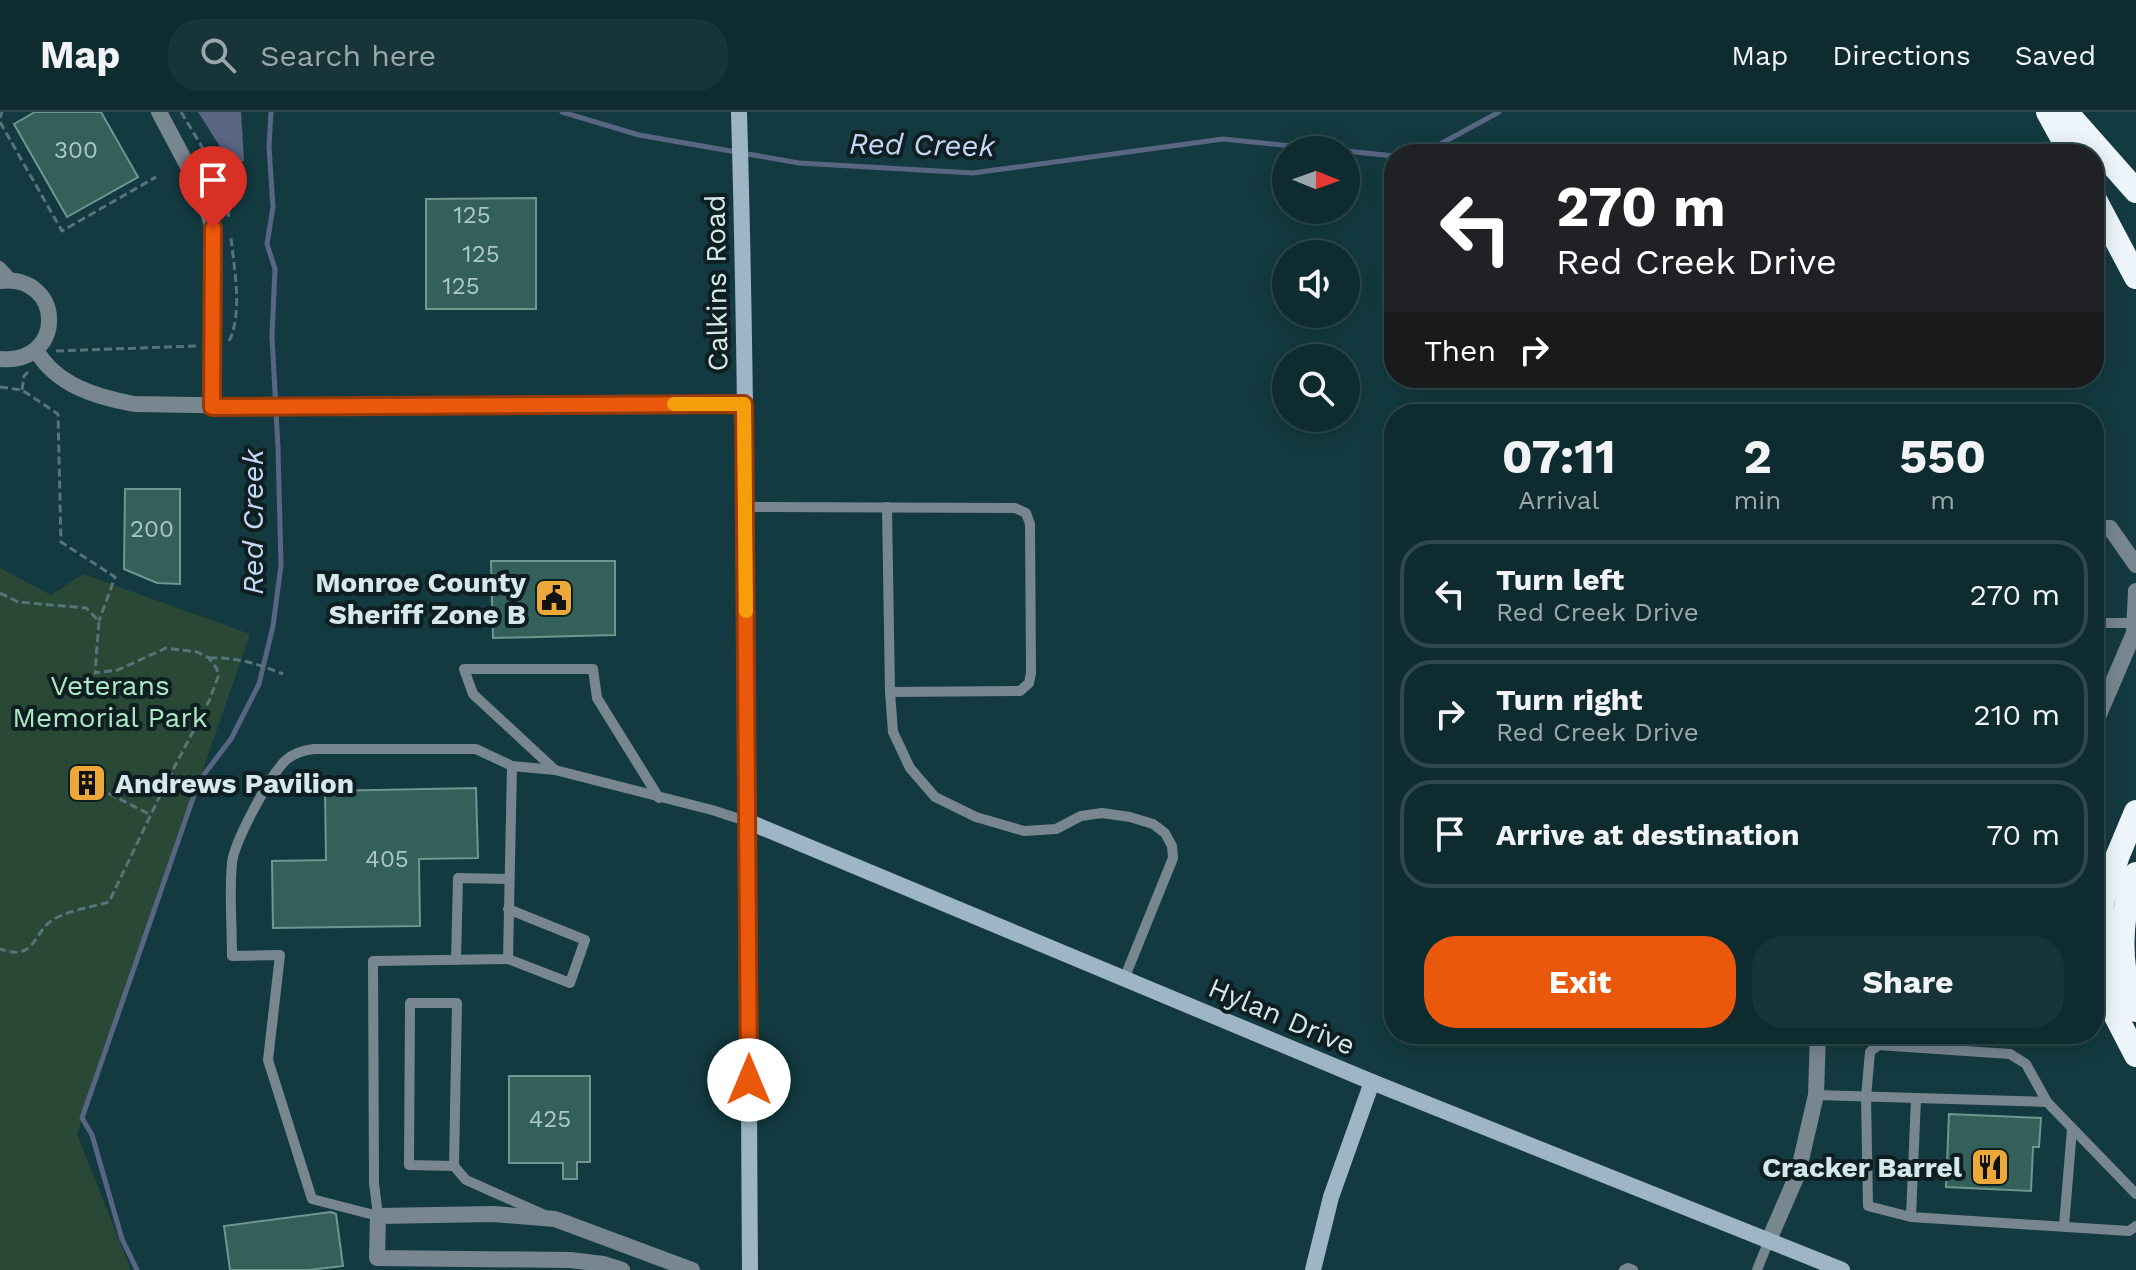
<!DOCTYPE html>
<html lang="en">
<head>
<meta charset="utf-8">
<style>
  body { margin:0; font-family:"Work Sans",sans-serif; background:#173438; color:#f1f3f6; height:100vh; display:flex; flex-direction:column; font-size:30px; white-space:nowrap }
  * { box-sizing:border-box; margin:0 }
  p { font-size:26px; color:#9ba7ab }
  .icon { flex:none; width:44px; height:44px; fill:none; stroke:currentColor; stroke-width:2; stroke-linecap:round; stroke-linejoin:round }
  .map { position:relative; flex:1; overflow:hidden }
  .drawer { position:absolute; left:1384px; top:292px; width:720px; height:640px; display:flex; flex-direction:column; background:#0e2c30; border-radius:32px; box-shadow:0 4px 20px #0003,0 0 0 2px #2e484c }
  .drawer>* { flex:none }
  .top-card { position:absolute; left:1384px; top:32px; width:720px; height:244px; border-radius:32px; box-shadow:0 4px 20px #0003,0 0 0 2px #2e484c; background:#202124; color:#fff; overflow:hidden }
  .needle { width:52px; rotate:91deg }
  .fabs { position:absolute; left:1272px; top:24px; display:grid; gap:16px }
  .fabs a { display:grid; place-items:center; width:88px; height:88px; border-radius:50%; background:#0e2c30; box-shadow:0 4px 20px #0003,0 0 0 2px #2e484c; font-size:40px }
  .pin { position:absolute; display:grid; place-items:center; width:68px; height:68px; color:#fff; margin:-82px -34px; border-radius:50% 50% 50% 0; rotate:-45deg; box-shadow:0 0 8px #0007 }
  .pin .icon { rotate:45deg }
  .me { position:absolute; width:88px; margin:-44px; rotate:0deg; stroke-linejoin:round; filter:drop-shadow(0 0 6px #0008) }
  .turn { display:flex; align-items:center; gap:28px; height:168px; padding:0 40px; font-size:36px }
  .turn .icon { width:104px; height:104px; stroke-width:2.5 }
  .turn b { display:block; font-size:56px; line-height:68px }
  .then { display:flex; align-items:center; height:76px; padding:0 40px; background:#0003; gap:16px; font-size:30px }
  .eta { display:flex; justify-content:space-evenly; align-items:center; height:136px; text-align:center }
  .eta b { font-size:48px; font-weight:700; line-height:56px }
  .action { display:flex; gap:16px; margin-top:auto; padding:16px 40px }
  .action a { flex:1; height:92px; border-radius:32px; background:#ea580c; color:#fff; font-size:32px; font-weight:700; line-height:92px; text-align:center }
  .action a+a { background:#173438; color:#f1f3f6 }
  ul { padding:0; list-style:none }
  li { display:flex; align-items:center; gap:24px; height:108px; margin:0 16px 12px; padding:0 24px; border:4px solid #2e484c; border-radius:32px }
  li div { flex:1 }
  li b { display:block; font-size:30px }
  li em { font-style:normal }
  header { display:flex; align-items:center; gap:48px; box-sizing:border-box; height:112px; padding:0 40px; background:#0e2c30; border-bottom:2px solid #2e484c }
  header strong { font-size:38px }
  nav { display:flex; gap:44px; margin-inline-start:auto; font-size:28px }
  .search { width:560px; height:72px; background:#173438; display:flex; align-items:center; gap:20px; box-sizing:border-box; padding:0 28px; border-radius:32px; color:#9ba7ab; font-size:30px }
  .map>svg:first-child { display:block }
  .green { fill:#294836 }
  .water { fill:#586684 }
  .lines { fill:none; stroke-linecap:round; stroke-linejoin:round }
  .stream { stroke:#586684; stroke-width:5 }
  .building { fill:#336059; stroke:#6f968f; stroke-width:2 }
  .path { stroke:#55757a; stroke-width:3; stroke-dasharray:8 4; stroke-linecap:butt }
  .lane { stroke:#788690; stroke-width:10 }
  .street { stroke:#788690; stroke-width:16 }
  .secondary { stroke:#9db5c5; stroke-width:16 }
  .highway { stroke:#eef5fa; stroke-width:24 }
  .route-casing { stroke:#983908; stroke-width:20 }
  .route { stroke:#ea580c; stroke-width:14 }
  .slow { stroke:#f59e0b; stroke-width:14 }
  .labels { text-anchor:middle; stroke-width:8; stroke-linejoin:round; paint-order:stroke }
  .number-label { font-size:24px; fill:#acc7c8 }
  .street-label { font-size:28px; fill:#d5e9ed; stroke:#0e1e21 }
  .poi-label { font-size:28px; font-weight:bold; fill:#d5e9ed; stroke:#0e1e21; text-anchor:end }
  .park-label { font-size:28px; fill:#ace9c2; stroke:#0e1e21 }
  .water-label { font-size:30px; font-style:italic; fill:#c6d6f7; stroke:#0e1e21 }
</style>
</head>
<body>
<header>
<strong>Map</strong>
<div class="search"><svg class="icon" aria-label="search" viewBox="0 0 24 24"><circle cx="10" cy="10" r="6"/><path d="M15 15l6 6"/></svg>Search here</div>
<nav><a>Map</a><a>Directions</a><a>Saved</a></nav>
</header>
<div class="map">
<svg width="2136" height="1158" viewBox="0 0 2136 1158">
  <rect width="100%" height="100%" fill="#133a40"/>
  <polygon class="green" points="0,456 51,483 83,462 250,522 77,1022 131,1158 0,1158"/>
  <polygon class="water" points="198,0 241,0 244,49 231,52"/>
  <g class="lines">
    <g class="stream">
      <polyline points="562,0 639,23 799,51 973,61 1223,27 1332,38"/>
      <polyline points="1346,39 1394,44"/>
      <polyline points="1422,42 1499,0"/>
      <polyline points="137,1158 122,1127 92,1023 82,1006 199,669 231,627 259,572 273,514 281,453 278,336 272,224 275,157 267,132 273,95 269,35 271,0"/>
    </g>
  </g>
  <g class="building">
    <polygon points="35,0 101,0 138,65 67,105 14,12"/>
    <polygon points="536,86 536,197 426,197 426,87"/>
    <polygon points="125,377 180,377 180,472 157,471 124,457"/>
    <polygon points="491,449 615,449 615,523 493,526"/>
    <polygon points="94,659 100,670 95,682 81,683 74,671 81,660"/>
    <polygon points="476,676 478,746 419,747 420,814 273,816 272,749 326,748 325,679"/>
    <polygon points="509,964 590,964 590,1050 577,1050 577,1067 563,1067 563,1051 509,1051"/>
    <polygon points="1949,1002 2041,1006 2039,1035 2033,1035 2031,1079 1946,1075"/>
    <polygon points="331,1100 336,1102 343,1154 309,1158 230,1158 224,1114"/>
  </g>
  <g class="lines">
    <g class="path">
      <path d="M 181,0 C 201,33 224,68 229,106"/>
      <polyline points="0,6 2,0"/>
      <polyline points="0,10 62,119 156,65"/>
      <path d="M 229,229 C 243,202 234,155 231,126"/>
      <polyline points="56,239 196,234"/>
      <polyline points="0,275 22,278 58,302 61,430 115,465 99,509"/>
      <polyline points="22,278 24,264 28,260"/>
      <path d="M 0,481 L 18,490 L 86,496 L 99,509 L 95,561 L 118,558 L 166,536 L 197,540 L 209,546 L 217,557 L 218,565 L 209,589 L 165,673 L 109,790 C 92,795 70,798 54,807 C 32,820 37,850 0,837"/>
      <path d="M 209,546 C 237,545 258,552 283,562"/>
      <polyline points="98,676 151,703"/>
    </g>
    <g class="lane">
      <polyline points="0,154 13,168"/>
      <polyline points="745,395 1015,396 1026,401 1030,412 1031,561 1029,571 1020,579 890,580 893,620 910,656 935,685 976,705 1024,719 1056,717 1081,704 1102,701 1130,705 1153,712 1165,721 1172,734 1173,746 1124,867"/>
      <polyline points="887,395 890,580"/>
      <polyline points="2094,511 2134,511"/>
      <path d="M 512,654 L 508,847 L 373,849 L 374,1071 L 378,1104 L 312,1087 L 268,948 L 280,843 L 232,844 C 232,813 229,781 232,751 C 234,730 270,663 286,648 C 294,641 304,638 314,637 L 476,637 L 512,654 L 555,658 L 712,698 L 749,710"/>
      <polyline points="555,658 473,582 464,557 593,557 597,586 659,686"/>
      <polyline points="508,847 570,871 585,828 508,797"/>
      <polyline points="456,848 458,766 509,767"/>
      <polyline points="1816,983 2047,990"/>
      <polyline points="1916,986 1911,1105 2129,1119 2136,1114"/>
      <polyline points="454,1054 409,1053 410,891 457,891 454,1054 466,1068 545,1103"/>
      <polyline points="1911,1105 1868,1094 1866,985 1870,940 1878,933 2010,942 2026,952 2047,990 2136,1082"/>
      <polyline points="2064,1114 2072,1017"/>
      <polyline points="1624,1158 1628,1156 1633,1158"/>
      <polyline points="1757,1158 1769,1128"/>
    </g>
    <g class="street">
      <polyline points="159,0 201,79 213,116 212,295"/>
      <path d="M 0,169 C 65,162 66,253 0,247"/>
      <path d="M 36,238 C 56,273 96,285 134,292 L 307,295 L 744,292"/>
      <polyline points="2094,416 2110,416 2136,453"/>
      <polyline points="2094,614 2134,521 2136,479"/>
      <polyline points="1769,1128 1798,1061 1816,983 1818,922"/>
      <polyline points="622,1158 603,1152 570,1148 377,1146 378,1104 493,1102 555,1107 692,1158"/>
    </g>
    <g class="secondary">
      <path d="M 739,0 C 750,386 747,772 750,1158"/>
      <polyline points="749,710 1372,970 1842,1158"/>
      <polyline points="1313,1158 1331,1085 1372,970"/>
    </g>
    <g class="highway">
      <polyline points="2048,0 2071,42"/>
      <polyline points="2066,0 2136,79"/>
      <polyline points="2094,86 2136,165"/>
      <polyline points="2136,700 2118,743 2102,791 2101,838 2106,885 2136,943"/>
      <path d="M 2136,762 C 2119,803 2117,857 2136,898"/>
    </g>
  </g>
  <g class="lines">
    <g class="route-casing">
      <polyline id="route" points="213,116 212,295 744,292 749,968"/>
    </g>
    <use href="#route" class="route"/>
    <polyline class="slow" points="674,292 744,292 746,499"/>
  </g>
  <defs>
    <g id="civic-square" transform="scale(2)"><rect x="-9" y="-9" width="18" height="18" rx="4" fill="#eca93a" stroke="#0e1e21"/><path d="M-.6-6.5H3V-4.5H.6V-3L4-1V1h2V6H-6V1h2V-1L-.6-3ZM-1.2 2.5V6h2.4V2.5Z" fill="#111"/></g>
    <g id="building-square" transform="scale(2)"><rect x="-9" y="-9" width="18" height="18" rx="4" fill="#eca93a" stroke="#0e1e21"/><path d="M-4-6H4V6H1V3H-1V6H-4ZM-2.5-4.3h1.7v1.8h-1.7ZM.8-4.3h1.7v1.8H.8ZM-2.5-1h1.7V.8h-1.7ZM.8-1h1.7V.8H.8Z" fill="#111"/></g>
    <g id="restaurant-square" transform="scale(2)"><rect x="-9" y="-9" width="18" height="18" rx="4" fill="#eca93a" stroke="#0e1e21"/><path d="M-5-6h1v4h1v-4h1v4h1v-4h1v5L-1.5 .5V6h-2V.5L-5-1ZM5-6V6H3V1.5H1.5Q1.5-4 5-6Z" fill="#111"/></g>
  </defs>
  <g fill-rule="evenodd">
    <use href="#civic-square" x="554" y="486"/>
    <use href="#building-square" x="87" y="671"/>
    <use href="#restaurant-square" x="1990" y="1055"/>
  </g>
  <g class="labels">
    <g class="number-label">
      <text x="76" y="46">300</text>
      <text x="472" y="111">125</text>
      <text x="481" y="150">125</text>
      <text x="461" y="182">125</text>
      <text x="152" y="425">200</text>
      <text x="387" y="755">405</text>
      <text x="550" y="1015">425</text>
    </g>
    <g class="street-label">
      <text transform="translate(716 171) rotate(-91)" y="10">Calkins Road</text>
      <text transform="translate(1282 904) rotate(23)" y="10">Hylan Drive</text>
    </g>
    <g class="poi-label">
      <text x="526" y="480">Monroe County<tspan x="526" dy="32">Sheriff Zone B</tspan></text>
      <text x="115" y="681" text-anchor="start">Andrews Pavilion</text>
      <text x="1962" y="1065">Cracker Barrel</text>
    </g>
    <g class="park-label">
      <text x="110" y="583">Veterans<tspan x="110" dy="32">Memorial Park</tspan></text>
    </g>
    <g class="water-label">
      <text transform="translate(922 33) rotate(1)" y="10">Red Creek</text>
      <text transform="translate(253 410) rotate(-90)" y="10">Red Creek</text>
    </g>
  </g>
</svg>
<div class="fabs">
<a><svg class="needle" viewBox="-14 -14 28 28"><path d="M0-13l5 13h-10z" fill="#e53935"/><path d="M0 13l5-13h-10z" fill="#9ba7ab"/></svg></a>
<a><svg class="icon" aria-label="sound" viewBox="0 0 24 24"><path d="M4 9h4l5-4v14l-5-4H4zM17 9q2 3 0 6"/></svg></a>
<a><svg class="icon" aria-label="search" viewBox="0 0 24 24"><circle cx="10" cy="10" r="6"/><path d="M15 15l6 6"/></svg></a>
</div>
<div class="pin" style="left:213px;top:116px;background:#d93025"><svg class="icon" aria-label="arrive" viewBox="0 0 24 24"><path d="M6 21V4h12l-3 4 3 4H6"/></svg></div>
<svg class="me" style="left:749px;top:968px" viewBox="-20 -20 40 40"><circle r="19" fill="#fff"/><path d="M0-13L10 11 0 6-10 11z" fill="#ea580c"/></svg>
<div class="top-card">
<div class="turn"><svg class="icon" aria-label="left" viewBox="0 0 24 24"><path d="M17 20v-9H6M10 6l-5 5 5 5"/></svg><div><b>270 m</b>Red Creek Drive</div></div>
<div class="then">Then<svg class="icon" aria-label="right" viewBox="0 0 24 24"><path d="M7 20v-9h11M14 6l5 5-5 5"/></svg></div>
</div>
<section class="drawer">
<div class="eta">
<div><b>07:11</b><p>Arrival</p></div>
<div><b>2</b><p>min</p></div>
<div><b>550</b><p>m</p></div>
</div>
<ul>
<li><svg class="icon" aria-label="left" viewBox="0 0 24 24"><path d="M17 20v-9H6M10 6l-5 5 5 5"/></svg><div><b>Turn left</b><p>Red Creek Drive</p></div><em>270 m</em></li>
<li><svg class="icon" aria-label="right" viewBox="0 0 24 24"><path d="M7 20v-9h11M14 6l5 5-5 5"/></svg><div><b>Turn right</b><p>Red Creek Drive</p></div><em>210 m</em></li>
<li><svg class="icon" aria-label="arrive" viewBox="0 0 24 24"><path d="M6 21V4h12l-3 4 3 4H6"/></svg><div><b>Arrive at destination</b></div><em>70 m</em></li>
</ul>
<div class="action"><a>Exit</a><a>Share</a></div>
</section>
</div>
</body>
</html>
